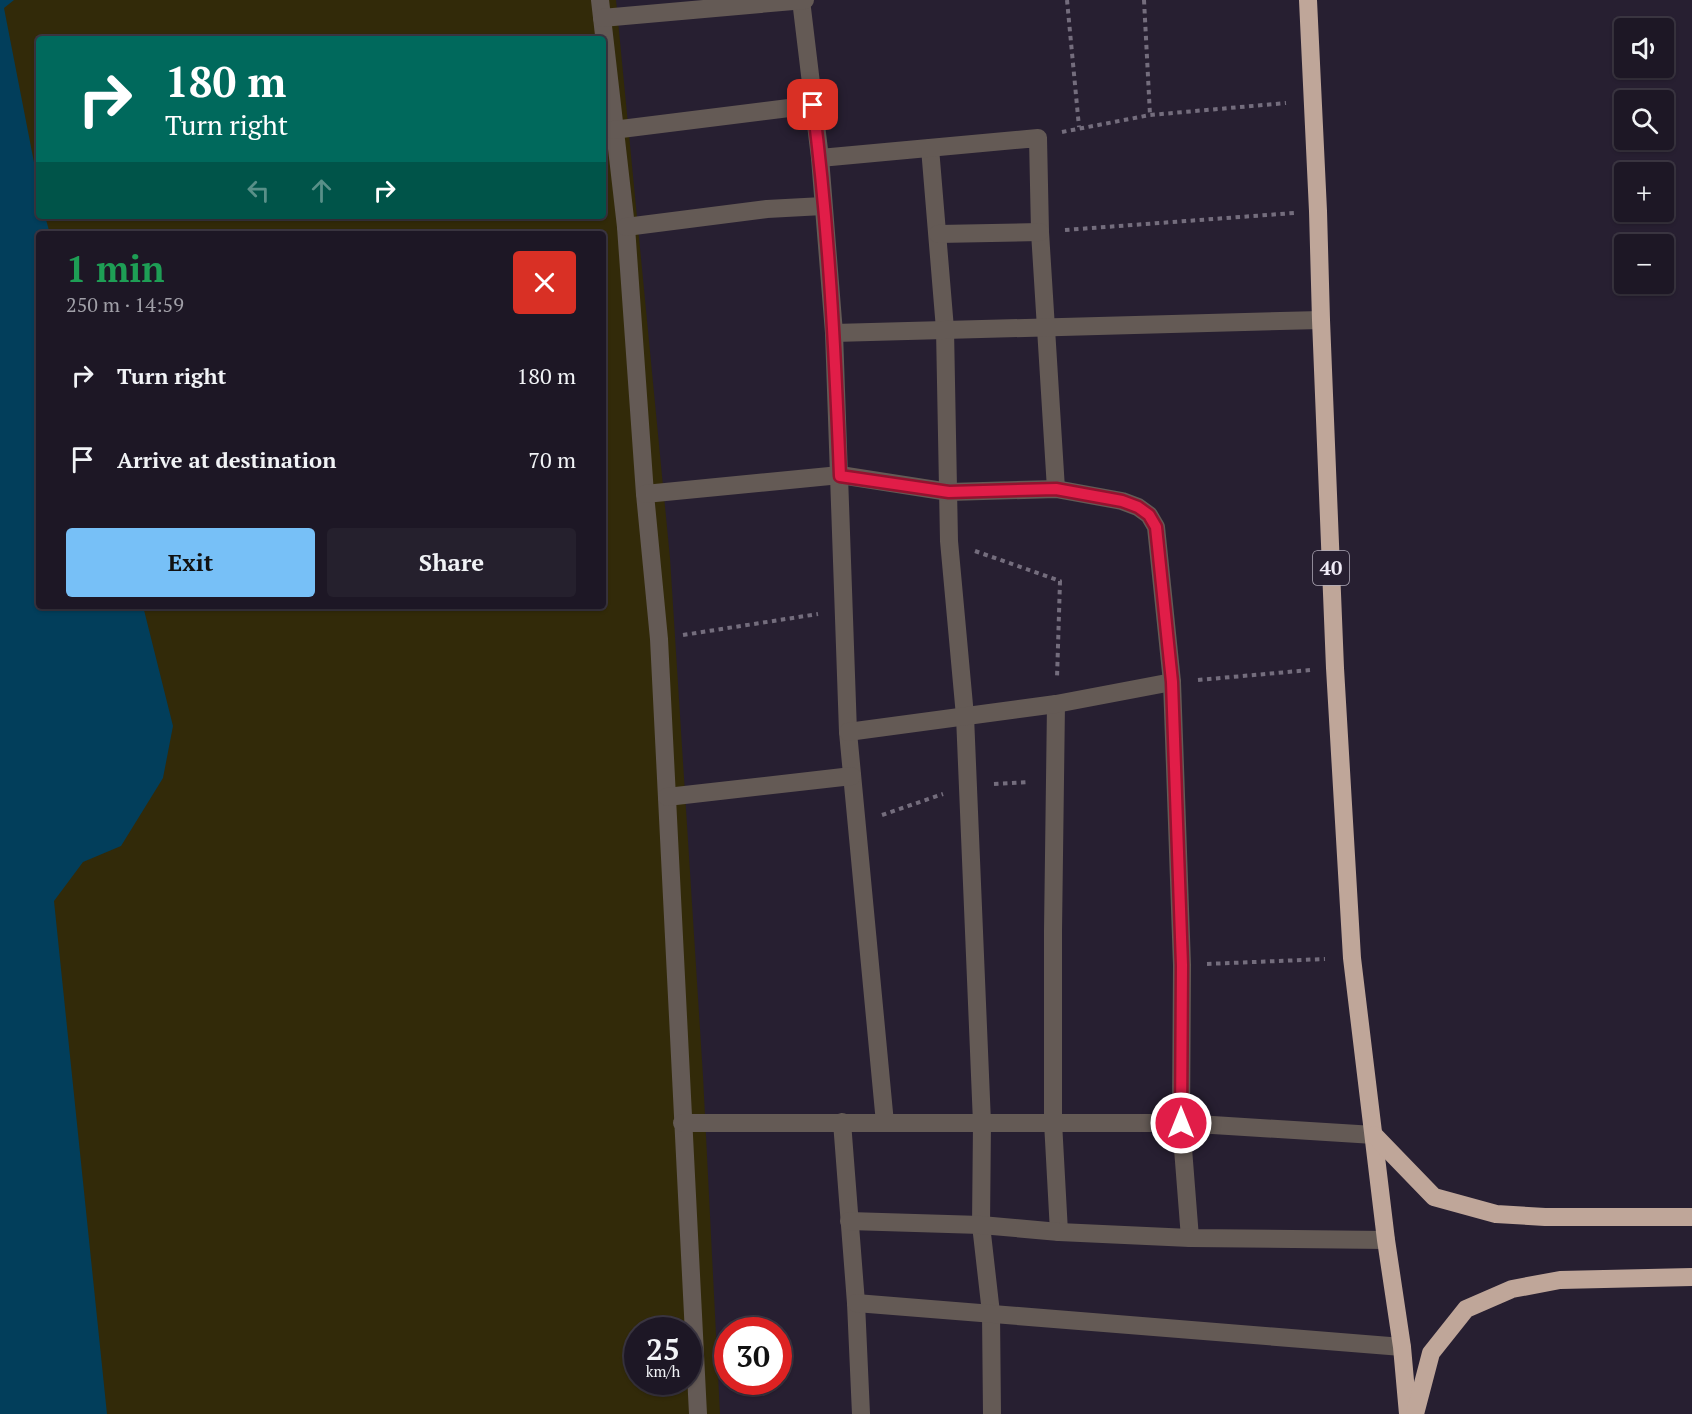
<!DOCTYPE html>
<html lang="en">
<head>
<meta charset="utf-8">
<style>
  body { margin:0; font-family:"PT Serif",serif; background:#25202d; color:#f1f3f6; height:100vh; display:flex; flex-direction:column; font-size:22px; white-space:nowrap }
  * { box-sizing:border-box; margin:0 }
  p { font-size:20px; color:#a09fa7 }
  .icon { flex:none; width:33px; height:33px; fill:none; stroke:currentColor; stroke-width:2; stroke-linecap:round; stroke-linejoin:round }
  .map { position:relative; flex:1; overflow:hidden }
  .details { position:absolute; left:36px; top:231px; width:570px; height:378px; display:flex; flex-direction:column; background:#1d1725; border-radius:6px; box-shadow:0 2px 4px #0004,0 0 0 2px #3b3642 }
  .details>* { flex:none }
  .banner { position:absolute; left:36px; top:36px; width:570px; height:183px; border-radius:6px; box-shadow:0 2px 4px #0004,0 0 0 2px #3b3642; background:#00695c; color:#fff; overflow:hidden }
  .buttons { position:absolute; left:1614px; top:18px; display:grid; gap:12px }
  .buttons a { display:grid; place-items:center; width:60px; height:60px; border-radius:6px; background:#1d1725; box-shadow:0 2px 4px #0004,0 0 0 2px #3b3642; font-size:30px }
  .speed { position:absolute; left:624px; top:1317px; display:flex; gap:12px; font-size:30px; font-weight:700; text-align:center }
  .speed>* { display:grid; place-content:center; width:78px; height:78px; border-radius:50%; background:#1d1725; box-shadow:0 2px 4px #0004,0 0 0 2px #3b3642; line-height:1 }
  .speed small { font-size:15px; font-weight:400 }
  .speed .limit { border:9px solid #d22; background:#fff; color:#111 }
  .pin { position:absolute; display:grid; place-items:center; width:51px; height:51px; color:#fff; margin:-26px; border-radius:12px; box-shadow:0 3px 9px #0006 }
  .me { position:absolute; width:66px; margin:-33px; rotate:0deg; stroke-linejoin:round; filter:drop-shadow(0 0 4px #0008) }
  .turn { display:flex; align-items:center; gap:21px; height:126px; padding:0 30px; font-size:27px }
  .turn .icon { width:78px; height:78px; stroke-width:2.5 }
  .turn b { display:block; font-size:42px; line-height:51px }
  .lanes { display:flex; align-items:center; height:57px; padding:0 30px; background:#0003; justify-content:center; gap:30px; direction:ltr }
  .lanes .off { opacity:.35 }
  .round { display:grid; place-items:center; flex:none; width:63px; height:63px; border-radius:6px; background:#25202d }
  .overview { display:flex; align-items:center; justify-content:space-between; height:102px; padding:0 30px }
  h1 { font-size:36px; font-weight:700; line-height:45px; color:#1e9e55 }
  .primary-button { display:flex; gap:12px; margin-top:auto; padding:12px 30px }
  .primary-button a { flex:1; height:69px; border-radius:6px; background:#77c0f7; color:#111; font-size:24px; font-weight:700; line-height:69px; text-align:center }
  .primary-button a+a { background:#25202d; color:#f1f3f6 }
  ul { padding:0; list-style:none }
  li { display:flex; align-items:center; gap:18px; height:84px; padding:0 30px }
  li div { flex:1 }
  li b { display:block; font-size:22px }
  li em { font-style:normal }
  .map>svg:first-child { display:block }
  .sand { fill:#322a09; fill-rule:evenodd }
  .water { fill:#023e5b }
  .lines { fill:none; stroke-linecap:round; stroke-linejoin:round }
  .path { stroke:#746d7d; stroke-width:4; stroke-dasharray:4.5 4.5; stroke-linecap:butt }
  .street { stroke:#645a55; stroke-width:18 }
  .highway { stroke:#bfa699; stroke-width:18 }
  .route-casing { stroke:#92132f; stroke-width:15 }
  .route { stroke:#e11d48; stroke-width:10 }
  .labels { text-anchor:middle; stroke-width:6; stroke-linejoin:round; paint-order:stroke }
  .shield { fill:#271f31; stroke:#b3adbb; stroke-width:1.5 }
  .shield-label { font-size:20px; font-weight:bold; fill:#efeaf6 }
</style>
</head>
<body>
<div class="map">
<svg width="1692" height="1414" viewBox="0 0 1692 1414">
  <rect width="100%" height="100%" fill="#271f31"/>
  <path class="sand" d="M 0,0 L 616,0 L 670,558 L 703,1076 L 720,1414 L 0,1414 ZM 39,39 L 603,39 L 603,216 L 39,216 ZM 39,234 L 603,234 L 603,606 L 39,606 ZM 638,1330 L 688,1330 L 688,1382 L 638,1382 Z"/>
  <polygon class="water" points="0,0 14,0 4,8 39,188 39,216 45,216 50,234 39,234 39,606 143,606 173,726 163,778 121,846 83,862 54,901 107,1414 0,1414"/>
  <g class="lines">
    <g class="path">
      <polyline points="1067,0 1079,127"/>
      <polyline points="1144,0 1150,115"/>
      <polyline points="1062,132 1150,115 1286,103"/>
      <polyline points="1065,230 1294,213"/>
      <polyline points="975,551 1060,581 1057,678"/>
      <polyline points="683,635 818,614"/>
      <polyline points="1198,680 1310,670"/>
      <polyline points="994,784 1028,782"/>
      <polyline points="882,815 943,794"/>
      <polyline points="1207,964 1325,959"/>
    </g>
    <g class="street">
      <polyline points="600,0 626,227 645,494 659,639 698,1414"/>
      <polyline points="801,0 820,158 834,333 848,732 885,1123"/>
      <polyline points="602,18 805,0"/>
      <polyline points="613,130 813,105"/>
      <polyline points="930,148 945,329 949,541 965,716 982,1123 981,1225 991,1313 992,1414"/>
      <polyline points="820,158 1038,138 1040,232 1056,489"/>
      <polyline points="626,227 767,209 823,206"/>
      <polyline points="938,234 1040,232"/>
      <polyline points="834,333 1321,320"/>
      <polyline points="645,494 840,475 949,492 1056,489 1122,501 1138,507 1149,515 1156,527 1172,682 1182,965 1181,1123 1190,1238"/>
      <polyline points="1056,704 1053,931 1053,1122 1059,1232"/>
      <polyline points="848,732 1056,704 1172,682"/>
      <polyline points="667,797 852,776"/>
      <polyline points="842,1122 856,1303 861,1414"/>
      <polyline points="682,1123 1181,1123 1374,1135"/>
      <polyline points="849,1221 981,1225 1059,1232 1190,1238 1386,1240"/>
      <polyline points="856,1303 1402,1347"/>
    </g>
    <g class="highway">
      <polyline points="1308,0 1318,211 1321,320 1335,668 1352,958 1386,1240 1402,1347 1408,1414"/>
      <polyline points="1374,1135 1434,1197 1496,1214 1545,1217 1692,1217"/>
      <polyline points="1415,1414 1431,1353 1466,1309 1512,1289 1560,1280 1692,1277"/>
    </g>
  </g>
  <g class="lines">
    <g class="route-casing">
      <path id="route" d="M 813,105 C 829,228 835,352 840,476 L 949,492 L 1056,489 L 1122,501 L 1138,507 L 1149,515 L 1156,527 L 1172,682 L 1182,965 L 1181,1123"/>
    </g>
    <use href="#route" class="route"/>
  </g>
  <g class="labels">
    <rect class="shield" x="1313" y="551" width="36" height="34" rx="4.5"/>
    <g class="shield-label">
      <text x="1331" y="575">40</text>
    </g>
  </g>
</svg>
<div class="buttons">
<a><svg class="icon" aria-label="sound" viewBox="0 0 24 24"><path d="M4 9h4l5-4v14l-5-4H4zM17 9q2 3 0 6"/></svg></a>
<a><svg class="icon" aria-label="search" viewBox="0 0 24 24"><circle cx="10" cy="10" r="6"/><path d="M15 15l6 6"/></svg></a>
<a>+</a>
<a>−</a>
</div>
<div class="speed"><div>25<small>km/h</small></div><div class="limit">30</div></div>
<div class="pin" style="left:813px;top:105px;background:#d93025"><svg class="icon" aria-label="arrive" viewBox="0 0 24 24"><path d="M6 21V4h12l-3 4 3 4H6"/></svg></div>
<svg class="me" style="left:1181px;top:1123px" viewBox="-20 -20 40 40"><circle r="17" fill="#e11d48" stroke="#fff" stroke-width="3"/><path d="M0-11L8 9 0 5-8 9z" fill="#fff"/></svg>
<div class="banner">
<div class="turn"><svg class="icon" aria-label="right" viewBox="0 0 24 24"><path d="M7 20v-9h11M14 6l5 5-5 5"/></svg><div><b>180 m</b>Turn right</div></div>
<div class="lanes"><svg class="icon off" aria-label="left" viewBox="0 0 24 24"><path d="M17 20v-9H6M10 6l-5 5 5 5"/></svg><svg class="icon off" aria-label="ahead" viewBox="0 0 24 24"><path d="M12 20V5M6 11l6-6 6 6"/></svg><svg class="icon" aria-label="right" viewBox="0 0 24 24"><path d="M7 20v-9h11M14 6l5 5-5 5"/></svg></div>
</div>
<section class="details">
<div class="overview"><div><h1>1 min</h1><p>250 m · 14:59</p></div><a class="round" style="background:#d93025;color:#fff"><svg class="icon" aria-label="close" viewBox="0 0 24 24"><path d="M6 6l12 12M18 6L6 18"/></svg></a></div>
<ul>
<li><svg class="icon" aria-label="right" viewBox="0 0 24 24"><path d="M7 20v-9h11M14 6l5 5-5 5"/></svg><div><b>Turn right</b></div><em>180 m</em></li>
<li><svg class="icon" aria-label="arrive" viewBox="0 0 24 24"><path d="M6 21V4h12l-3 4 3 4H6"/></svg><div><b>Arrive at destination</b></div><em>70 m</em></li>
</ul>
<div class="primary-button"><a>Exit</a><a>Share</a></div>
</section>
</div>
</body>
</html>
